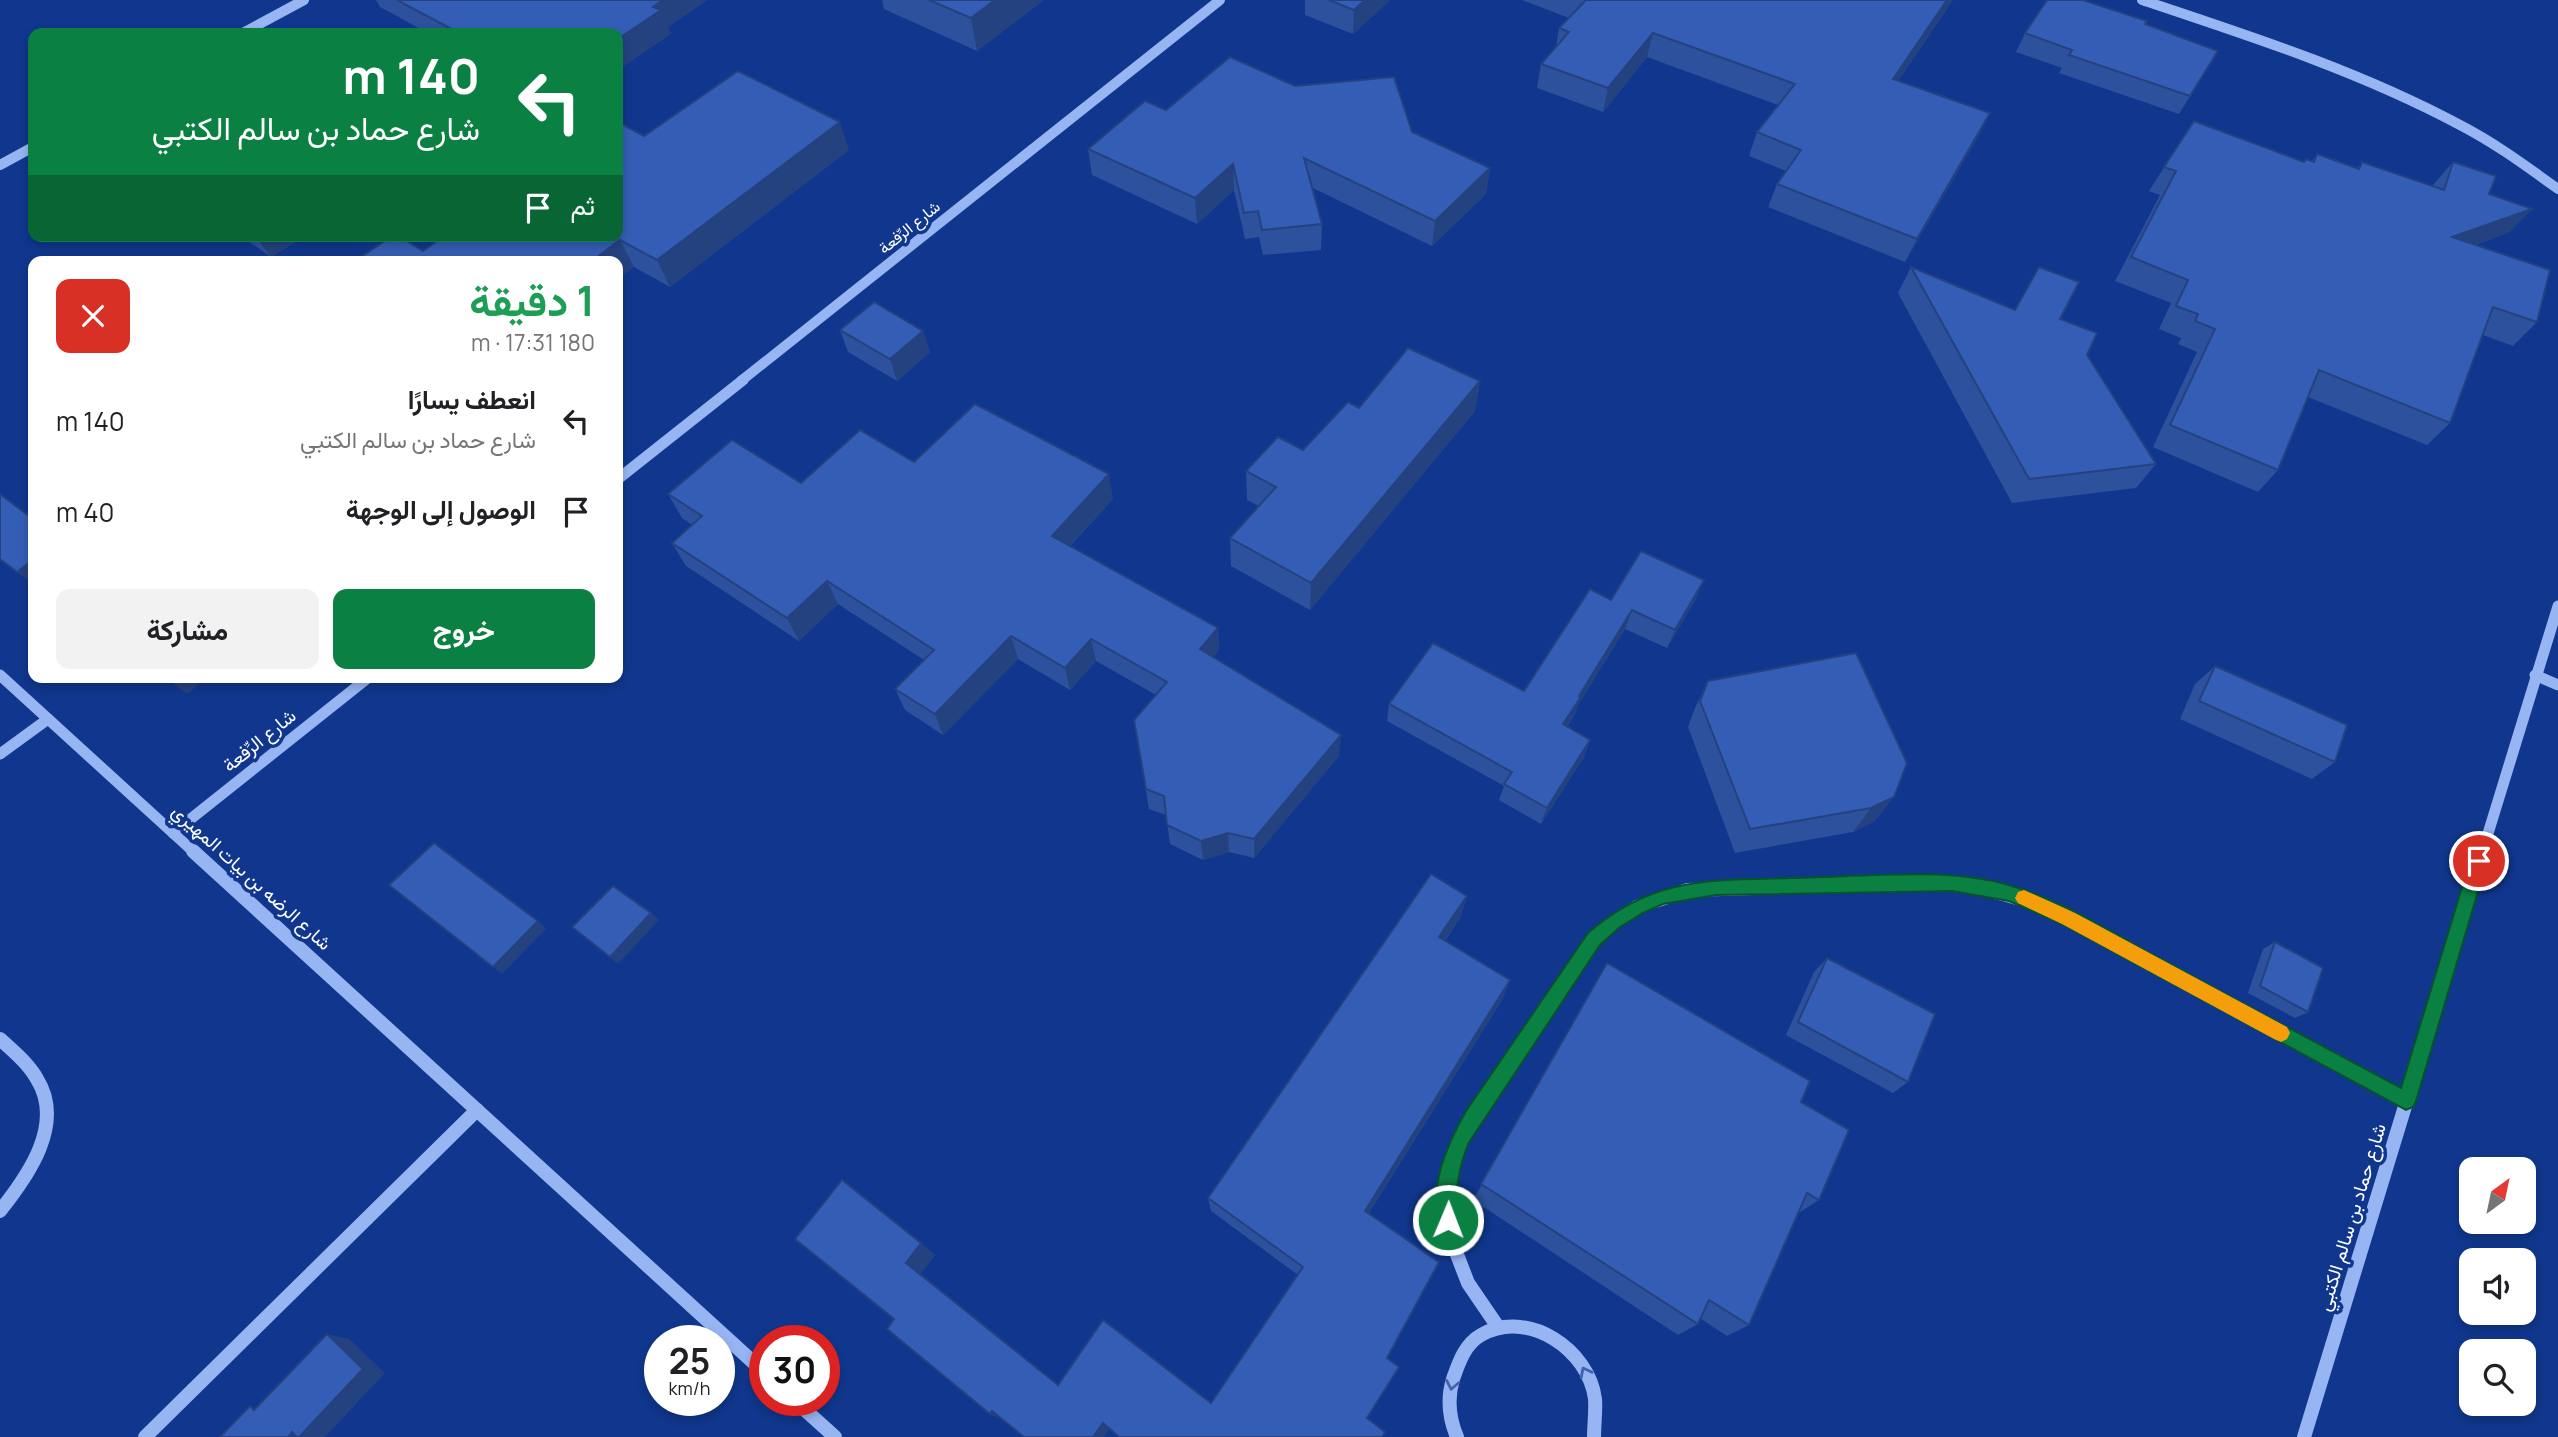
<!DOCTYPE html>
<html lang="ar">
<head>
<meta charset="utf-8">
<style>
  body { margin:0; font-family:Manrope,Vazirmatn,sans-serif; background:#f2f2f2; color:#202124; direction:rtl; height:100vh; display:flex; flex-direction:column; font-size:26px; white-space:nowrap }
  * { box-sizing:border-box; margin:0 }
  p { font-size:23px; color:#757577 }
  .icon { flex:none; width:38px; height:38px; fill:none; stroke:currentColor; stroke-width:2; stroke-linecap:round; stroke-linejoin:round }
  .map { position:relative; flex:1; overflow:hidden; direction:ltr }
  .details { position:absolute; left:28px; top:256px; width:595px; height:427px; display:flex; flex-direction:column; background:#fff; border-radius:14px; box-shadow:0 4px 10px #0003; direction:rtl }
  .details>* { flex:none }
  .top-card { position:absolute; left:28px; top:28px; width:595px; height:214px; border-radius:14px; box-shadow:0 4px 10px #0003; direction:rtl; background:#0b8043; color:#fff; overflow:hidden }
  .needle { width:46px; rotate:33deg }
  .fabs { position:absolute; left:2459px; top:1157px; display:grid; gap:14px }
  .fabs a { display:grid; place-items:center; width:77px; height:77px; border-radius:14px; background:#fff; box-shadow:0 4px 10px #0003; font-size:35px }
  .speed { position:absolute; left:644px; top:1325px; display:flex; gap:14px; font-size:35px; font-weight:700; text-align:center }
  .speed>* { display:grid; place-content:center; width:91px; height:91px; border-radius:50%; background:#fff; box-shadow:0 4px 10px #0003; line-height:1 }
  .speed small { font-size:18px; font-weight:400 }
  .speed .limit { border:10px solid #d22; background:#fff; color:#111 }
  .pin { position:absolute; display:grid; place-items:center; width:60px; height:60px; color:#fff; margin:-30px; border:4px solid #fff; border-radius:50%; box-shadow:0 2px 7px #0007 }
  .me { position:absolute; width:77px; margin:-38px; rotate:1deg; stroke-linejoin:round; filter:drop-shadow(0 0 5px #0008) }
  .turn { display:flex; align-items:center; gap:24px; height:147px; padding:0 28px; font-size:32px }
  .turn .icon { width:91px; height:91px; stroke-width:2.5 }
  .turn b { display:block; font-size:49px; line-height:60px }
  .then { display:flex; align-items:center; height:66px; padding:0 28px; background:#0003; gap:14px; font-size:26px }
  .round { display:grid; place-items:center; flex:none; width:74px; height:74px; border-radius:14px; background:#f2f2f2 }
  .headline { display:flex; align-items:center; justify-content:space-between; height:119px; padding:0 28px }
  h1 { font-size:42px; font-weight:700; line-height:52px; color:#1e9e55 }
  .action { display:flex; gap:14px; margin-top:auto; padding:14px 28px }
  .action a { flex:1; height:80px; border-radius:14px; background:#0b8043; color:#fff; font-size:28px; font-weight:700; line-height:80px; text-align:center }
  .action a+a { background:#f2f2f2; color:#202124 }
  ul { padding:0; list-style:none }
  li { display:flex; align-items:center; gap:21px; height:91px; padding:0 28px }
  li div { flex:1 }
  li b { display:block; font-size:26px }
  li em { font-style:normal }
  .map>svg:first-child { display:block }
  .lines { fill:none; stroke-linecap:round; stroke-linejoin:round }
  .minor-far2 { stroke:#97b5f2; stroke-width:10 }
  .minor-far1 { stroke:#97b5f2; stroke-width:11 }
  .minor { stroke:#97b5f2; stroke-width:14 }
  .wall { fill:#2d519c }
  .shaded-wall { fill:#24427f }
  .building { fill:#345eb5; stroke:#24427f; stroke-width:2 }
  .oneway { stroke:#3f63b0 }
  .route { fill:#0b8043; stroke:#07532c; stroke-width:2 }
  .slow { fill:#f59e0b }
  .labels { text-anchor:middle; stroke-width:7; stroke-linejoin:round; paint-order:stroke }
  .far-street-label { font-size:16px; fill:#fff; stroke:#10378d }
  .street-label { font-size:19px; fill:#fff; stroke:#10378d }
</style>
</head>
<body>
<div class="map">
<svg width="2558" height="1437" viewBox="0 0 2558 1437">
  <rect width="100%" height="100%" fill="#10378d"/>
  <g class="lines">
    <g class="minor-far2">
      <path d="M 2142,0 C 2250,36 2359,71 2460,125 C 2495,143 2526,166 2558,189"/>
      <polyline points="243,33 304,0"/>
      <polyline points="0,165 33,147"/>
      <polyline points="741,381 1220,0"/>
    </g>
    <g class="minor-far1">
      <polyline points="618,479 743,380"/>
      <polyline points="0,675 195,853"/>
      <polyline points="2535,675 2558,685"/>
      <polyline points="0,754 48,719"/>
      <polyline points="173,833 369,677"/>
      <polyline points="2482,853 2558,606"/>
    </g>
    <g class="minor">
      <polyline points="193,851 765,1373"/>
      <path d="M 0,1039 C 13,1051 28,1063 37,1079 C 65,1124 28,1176 0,1211"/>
      <path d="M 1498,1327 L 1468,1283 L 1451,1239 L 1448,1192 L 1452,1167 L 1460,1140 L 1594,939 L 1614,921 L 1637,907 L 1688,890 L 1924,883 C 1976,884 2022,896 2069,918 L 2406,1101"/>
      <polyline points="794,1400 835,1437"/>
      <polyline points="145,1437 477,1110"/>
      <path d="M 1457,1437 C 1449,1418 1447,1399 1453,1379 C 1459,1362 1465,1344 1481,1335 C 1528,1308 1589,1350 1595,1399 C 1596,1411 1594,1425 1594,1437"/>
      <polyline points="2304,1437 2483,851"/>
    </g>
  </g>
  <g class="wall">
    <polygon points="376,0 707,0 668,27 671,34 428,33 380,7"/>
    <polygon points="882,0 1044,0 977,51 884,9"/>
    <polygon points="1305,0 1390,0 1353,34 1305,15"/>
    <polygon points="1522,0 1953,0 1898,81 1990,113 1978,137 1905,262 1768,207 1777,184 1786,171 1749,156 1757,132 1778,105 1647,57 1603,112 1537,88 1541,64 1556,47 1559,28 1569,18"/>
    <polygon points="2145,24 2218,51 2179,114 2059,73 2062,68 2016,52 2025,33"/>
    <polygon points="1295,86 1490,168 1486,194 1432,246 1313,188 1322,224 1321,250 1263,255 1259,237 1245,239 1234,190 1197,224 1092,175 1088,149 1166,110"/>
    <polygon points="2194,121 2304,162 2306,159 2312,161 2317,154 2357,168 2362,162 2432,186 2453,162 2489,194 2510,232 2475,245 2537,322 2513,346 2483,335 2450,423 2427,445 2308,397 2278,470 2258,492 2153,447 2197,352 2178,344 2181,338 2159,329 2171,303 2115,281 2160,195 2149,191"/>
    <polygon points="644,136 849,150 670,287 634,267 423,251"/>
    <polygon points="241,236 305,236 271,257"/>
    <polygon points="1911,267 2014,310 2060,319 2087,355 2156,464 2136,488 2012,503 1898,293"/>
    <polygon points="840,330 923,331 930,352 897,381 848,352"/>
    <polygon points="1480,381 1475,411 1310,610 1231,566 1230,538 1259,506 1247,500 1246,471 1303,450 1359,408"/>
    <polygon points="914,462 1113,499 1070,546 1218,628 1219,650 1213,658 1339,756 1254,858 1229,852 1203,860 1170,844 1166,815 1149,809 1134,720 1156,695 1096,661 1070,690 1018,659 943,735 905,710 895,689 924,660 838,604 799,641 686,566 672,543 692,525 682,518 668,494 801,483"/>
    <polygon points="1696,599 1667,648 1625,629 1578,705 1575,714 1567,727 1590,740 1584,757 1541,824 1499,800 1504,786 1387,721 1389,704 1524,691 1611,600"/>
    <polygon points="1856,653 1875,821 1853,832 1735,853 1688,727 1695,708 1708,681"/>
    <polygon points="2215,666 2335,762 2312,779 2180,719 2195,684"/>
    <polygon points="1431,874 1467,896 1460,918 1445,941 1510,980 1502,1000 1369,1213 1439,1262 1387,1358 1399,1367 1367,1418 1385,1432 1382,1437 1119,1437 1109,1429 1104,1437 1024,1437 1002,1419 990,1414 887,1329 894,1319 795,1239 842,1180 935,1255 920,1274 1058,1385 1103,1320 1211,1403 1298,1275 1211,1211 1208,1198"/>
    <polygon points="2275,942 2308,1012 2295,1018 2248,993 2263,949"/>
    <polygon points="1827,958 1908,1082 1893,1093 1786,1035 1814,972"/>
    <polygon points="1607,963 1801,1102 1819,1200 1797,1214 1749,1325 1727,1336 1700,1318 1698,1324 1678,1335 1473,1200"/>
  </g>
  <g class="shaded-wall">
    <polygon points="663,0 707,0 668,27 671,34 618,70 618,39 653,7"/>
    <polygon points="995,0 1044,0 977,51 971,18"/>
    <polygon points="1365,0 1390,0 1353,34 1354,10"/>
    <polygon points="1947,0 1953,0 1883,103 1893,79"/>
    <polygon points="1653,33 1647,57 1603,112 1608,88"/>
    <polygon points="1990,113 1978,137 1905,262 1917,239"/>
    <polygon points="840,122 849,150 670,287 657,260"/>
    <polygon points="1233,164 1234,190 1197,224 1195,198"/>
    <polygon points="1490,168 1486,194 1432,246 1435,221"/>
    <polygon points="2532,209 2510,232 2431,260 2452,237"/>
    <polygon points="255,236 305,236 271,257"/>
    <polygon points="620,240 634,267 618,279 618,261 592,261"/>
    <polygon points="923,331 930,352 897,381 890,359"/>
    <polygon points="1480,381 1475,411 1310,610 1311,583"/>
    <polygon points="1109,474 1113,499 1057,559 1052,536"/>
    <polygon points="33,560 33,579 30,582 17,572"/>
    <polygon points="1704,580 1696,599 1667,648 1675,630"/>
    <polygon points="827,581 838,604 799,641 787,618"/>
    <polygon points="1632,610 1625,629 1578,705 1575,714 1557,741 1563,724"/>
    <polygon points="1218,628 1219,650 1202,671 1200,649"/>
    <polygon points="1011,636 1018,659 943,735 935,714"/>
    <polygon points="1091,639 1096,661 1070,690 1065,668"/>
    <polygon points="165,677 207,677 187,694"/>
    <polygon points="1341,735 1339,756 1254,858 1254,839"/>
    <polygon points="1590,740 1584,757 1541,824 1547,808"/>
    <polygon points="1894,797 1875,821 1853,832 1871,808"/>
    <polygon points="1228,833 1229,852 1203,860 1201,841"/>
    <polygon points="1467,896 1460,918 1433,958 1439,937"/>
    <polygon points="651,913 659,920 618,964 610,957"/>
    <polygon points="538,921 546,929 502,974 493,967"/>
    <polygon points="1510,980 1502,1000 1362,1224 1365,1211"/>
    <polygon points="921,1243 935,1255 920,1274 906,1263"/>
    <polygon points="327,1334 349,1339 385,1373 325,1437 288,1437"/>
    <polygon points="992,1411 1002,1419 990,1414"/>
    <polygon points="1103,1423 1110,1428 1104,1437 1093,1437"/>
  </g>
  <g class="building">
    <polygon points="397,0 663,0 653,7 661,10 618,39 618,33 459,33"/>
    <polygon points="929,0 995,0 971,18"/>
    <polygon points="1329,0 1365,0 1354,10"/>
    <polygon points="1586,0 1947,0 1893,79 1990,113 1917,239 1777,184 1801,150 1757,132 1795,84 1653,33 1608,88 1541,64 1569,32 1559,28"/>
    <polygon points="2047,0 2083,0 2147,21 2145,24 2218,51 2190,96 2069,55 2072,50 2025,33"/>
    <polygon points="1230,57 1295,86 1394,77 1412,132 1490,168 1435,221 1304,158 1322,224 1262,230 1258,211 1244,213 1233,164 1195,198 1088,149 1145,101 1166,110"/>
    <polygon points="738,71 840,122 657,260 620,240 592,261 355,261 392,236 399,236 423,251 444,236 618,236 618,122 644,136"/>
    <polygon points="2194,121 2304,162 2306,159 2314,162 2317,154 2359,169 2362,162 2444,190 2453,162 2496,176 2489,194 2532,209 2452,237 2550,270 2537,322 2493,307 2450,423 2319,370 2278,470 2170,425 2215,329 2195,321 2198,314 2176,306 2188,280 2131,257 2176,171 2164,167"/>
    <polygon points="1911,267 2015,310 2039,267 2079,282 2060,319 2097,333 2087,355 2156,464 2029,479"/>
    <polygon points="874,302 923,331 890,359 840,330"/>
    <polygon points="1408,348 1480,381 1311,583 1230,538 1276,487 1246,471 1278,437 1303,450 1348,402 1359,408"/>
    <polygon points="975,404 1109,474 1052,536 1218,628 1200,649 1341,735 1254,839 1228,833 1201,841 1167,825 1164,796 1146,789 1134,720 1167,682 1091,639 1065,668 1011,636 935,714 895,689 934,650 827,581 787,618 672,543 702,516 668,494 732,440 801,483 860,430 914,462"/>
    <polygon points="0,494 33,519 33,560 17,572 0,559"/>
    <polygon points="1641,551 1704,580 1675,630 1632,610 1579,696 1581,697 1563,724 1590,740 1547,808 1504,784 1512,772 1389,704 1433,643 1524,691 1590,589 1611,600"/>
    <polygon points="1856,653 1907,763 1894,797 1871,808 1750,829 1700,701 1708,681"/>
    <polygon points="2215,666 2347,725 2335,762 2199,701"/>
    <polygon points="434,843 538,921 493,967 389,885"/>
    <polygon points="1431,874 1467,896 1439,937 1510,980 1365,1211 1439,1262 1387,1358 1399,1367 1367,1418 1385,1432 1382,1437 1119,1437 1103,1423 1093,1437 1024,1437 992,1411 990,1414 887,1329 894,1319 795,1239 842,1180 921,1243 906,1263 1058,1385 1103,1320 1211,1403 1303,1267 1208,1198"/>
    <polygon points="613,886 651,913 610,957 572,927"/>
    <polygon points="2275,942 2323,968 2308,1012 2260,986"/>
    <polygon points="1827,958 1935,1014 1908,1082 1798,1022"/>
    <polygon points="1607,963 1810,1081 1801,1102 1849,1130 1819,1200 1807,1193 1749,1325 1709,1300 1698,1324 1481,1184"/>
    <polygon points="327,1334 363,1369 299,1437 297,1437 292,1432 288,1437 220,1437 250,1406 254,1410"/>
  </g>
  <defs><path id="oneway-chevron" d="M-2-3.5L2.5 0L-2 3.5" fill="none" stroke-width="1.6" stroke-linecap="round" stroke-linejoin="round" transform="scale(1.75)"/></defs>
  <g class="oneway">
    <use href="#oneway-chevron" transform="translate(1585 1372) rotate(-117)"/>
    <use href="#oneway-chevron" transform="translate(1452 1385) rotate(101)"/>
  </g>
  <path class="route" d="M 2479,854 L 2485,856 L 2487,861 L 2416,1101 L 2413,1107 L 2406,1110 L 2062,924 L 2009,901 L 1952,891 L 1716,895 L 1663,904 L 1643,913 L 1620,927 L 1600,945 L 1468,1144 C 1462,1160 1457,1177 1457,1194 C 1456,1205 1459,1216 1454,1227 L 1448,1230 L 1441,1227 C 1426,1190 1448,1143 1466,1111 L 1588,933 C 1652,877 1710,880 1790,878 C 1859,877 1947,866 2012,886 C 2063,901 2112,933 2159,958 C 2239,1001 2320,1045 2401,1088 L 2470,861 L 2473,856 Z"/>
  <polygon class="slow" points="2024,890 2075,913 2287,1027 2290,1033 2287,1039 2281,1042 2274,1039 2062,924 2018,903 2015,898 2018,892"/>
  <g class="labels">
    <g class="far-street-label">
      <text transform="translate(909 227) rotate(-39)" y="6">شارع الرِّفعة</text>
    </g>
    <g class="street-label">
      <text transform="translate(259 740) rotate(-39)" y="7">شارع الرِّفعة</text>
      <text transform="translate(252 877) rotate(42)" y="7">شارع الرضه بن بيات المهيري</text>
      <text transform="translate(2351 1217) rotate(-73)" y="7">شارع حماد بن سالم الكتبي</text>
    </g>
  </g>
</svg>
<div class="fabs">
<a><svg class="needle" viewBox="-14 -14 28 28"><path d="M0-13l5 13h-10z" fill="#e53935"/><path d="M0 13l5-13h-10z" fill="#757577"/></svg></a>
<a><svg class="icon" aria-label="sound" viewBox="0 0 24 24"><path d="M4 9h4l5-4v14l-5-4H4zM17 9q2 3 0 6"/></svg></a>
<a><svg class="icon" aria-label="search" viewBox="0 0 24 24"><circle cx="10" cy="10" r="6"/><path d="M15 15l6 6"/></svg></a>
</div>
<div class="speed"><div>25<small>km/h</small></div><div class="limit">30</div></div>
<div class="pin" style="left:2479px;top:861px;background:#d93025"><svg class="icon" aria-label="arrive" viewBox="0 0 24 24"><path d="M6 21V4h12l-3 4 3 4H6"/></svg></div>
<svg class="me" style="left:1448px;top:1220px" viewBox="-20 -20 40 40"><circle r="17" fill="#0b8043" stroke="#fff" stroke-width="3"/><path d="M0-11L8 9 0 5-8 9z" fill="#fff"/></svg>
<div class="top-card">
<div class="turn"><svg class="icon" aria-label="left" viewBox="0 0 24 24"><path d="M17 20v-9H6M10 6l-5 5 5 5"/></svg><div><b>140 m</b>شارع حماد بن سالم الكتبي</div></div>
<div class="then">ثم<svg class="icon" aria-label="arrive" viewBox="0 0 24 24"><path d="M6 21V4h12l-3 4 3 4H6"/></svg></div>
</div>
<section class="details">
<div class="headline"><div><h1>1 دقيقة</h1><p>180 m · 17:31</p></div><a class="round" style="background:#d93025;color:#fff"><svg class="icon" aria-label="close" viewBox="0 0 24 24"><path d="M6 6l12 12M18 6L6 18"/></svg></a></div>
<ul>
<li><svg class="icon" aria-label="left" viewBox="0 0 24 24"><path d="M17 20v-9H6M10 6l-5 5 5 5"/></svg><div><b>انعطف يسارًا</b><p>شارع حماد بن سالم الكتبي</p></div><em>140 m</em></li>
<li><svg class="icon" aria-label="arrive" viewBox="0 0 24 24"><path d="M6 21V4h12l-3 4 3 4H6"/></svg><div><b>الوصول إلى الوجهة</b></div><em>40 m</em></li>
</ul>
<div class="action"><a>خروج</a><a>مشاركة</a></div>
</section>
</div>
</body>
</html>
